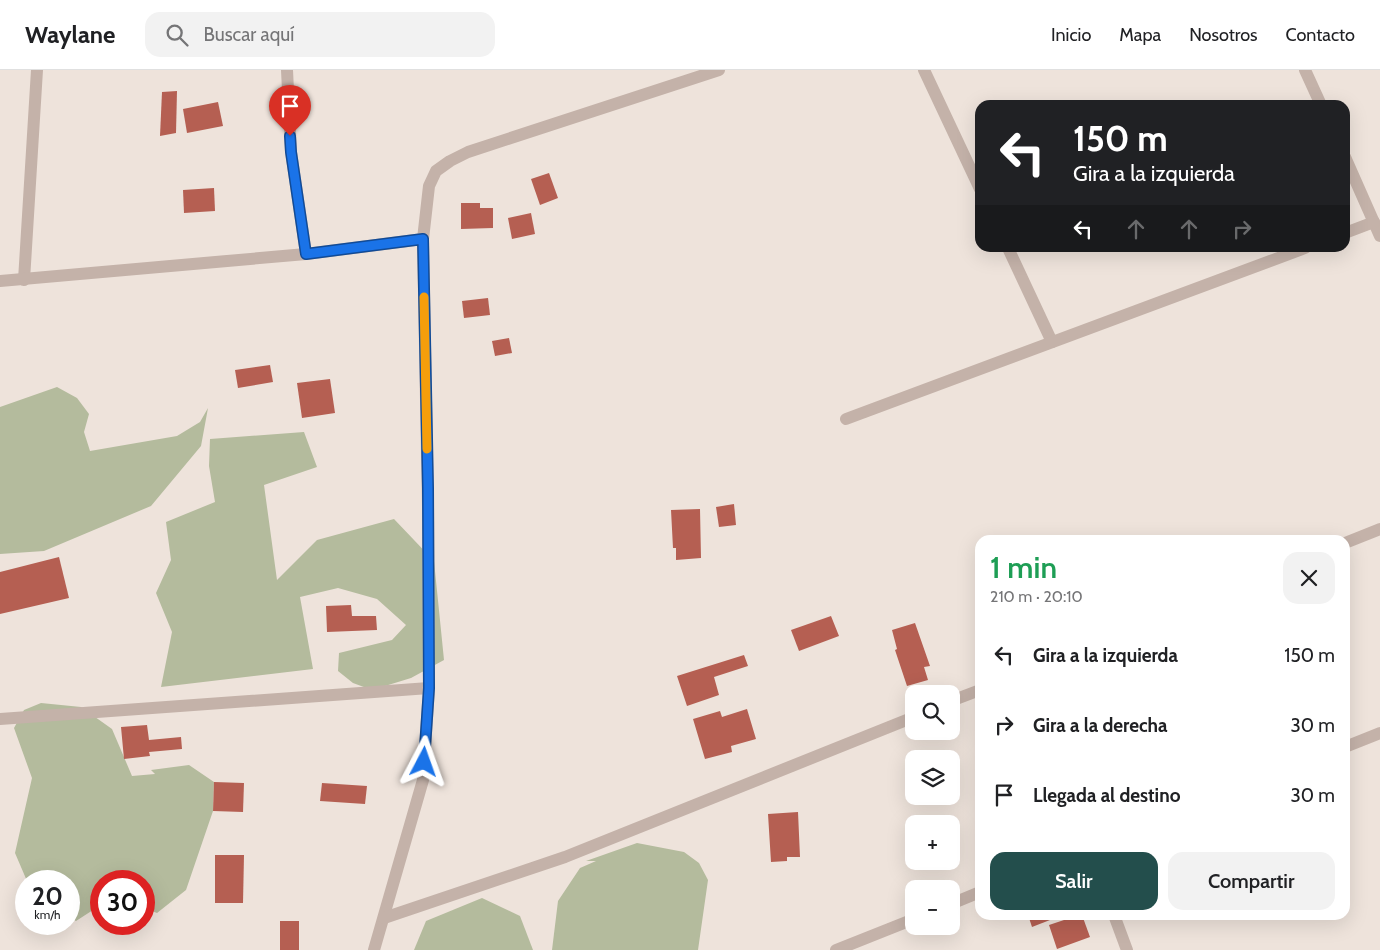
<!DOCTYPE html>
<html lang="es">
<head>
<meta charset="utf-8">
<style>
  body { margin:0; font-family:Cabin,sans-serif; background:#f2f2f2; color:#202124; height:100vh; display:flex; flex-direction:column; font-size:19px; white-space:nowrap }
  * { box-sizing:border-box; margin:0 }
  p { font-size:16px; color:#757577 }
  .icon { flex:none; width:28px; height:28px; fill:none; stroke:currentColor; stroke-width:2; stroke-linecap:round; stroke-linejoin:round }
  .map { position:relative; flex:1; overflow:hidden }
  .details { position:absolute; left:975px; top:465px; width:375px; height:385px; display:flex; flex-direction:column; background:#fff; border-radius:15px; box-shadow:0 5px 20px #0002 }
  .details>* { flex:none }
  .guide { position:absolute; left:975px; top:30px; width:375px; height:152px; border-radius:15px; box-shadow:0 5px 20px #0002; background:#202124; color:#fff; overflow:hidden }
  .controls { position:absolute; left:905px; top:615px; display:grid; gap:10px }
  .controls a { display:grid; place-items:center; width:55px; height:55px; border-radius:10px; background:#fff; box-shadow:0 5px 20px #0002; font-size:25px }
  .speed { position:absolute; left:15px; top:800px; display:flex; gap:10px; font-size:25px; font-weight:700; text-align:center }
  .speed>* { display:grid; place-content:center; width:65px; height:65px; border-radius:50%; background:#fff; box-shadow:0 5px 20px #0002; line-height:1 }
  .speed small { font-size:12px; font-weight:400 }
  .speed .limit { border:8px solid #d22; background:#fff; color:#111 }
  .pin { position:absolute; display:grid; place-items:center; width:42px; height:42px; color:#fff; margin:-51px -21px; border-radius:50% 50% 50% 0; rotate:-45deg; box-shadow:0 0 5px #0007 }
  .pin .icon { rotate:45deg }
  .me { position:absolute; width:55px; margin:-28px; rotate:4deg; stroke-linejoin:round; filter:drop-shadow(0 0 4px #0008) }
  .turn { display:flex; align-items:center; gap:18px; height:105px; padding:0 15px; font-size:22px }
  .turn .icon { width:65px; height:65px; stroke-width:2.5 }
  .turn b { display:block; font-size:35px; line-height:42px }
  .lanes { display:flex; align-items:center; height:48px; padding:0 15px; background:#0003; justify-content:center; gap:25px; direction:ltr }
  .lanes .off { opacity:.35 }
  .round { display:grid; place-items:center; flex:none; width:52px; height:52px; border-radius:15px; background:#f2f2f2 }
  .head { display:flex; align-items:center; justify-content:space-between; height:85px; padding:0 15px }
  h1 { font-size:30px; font-weight:600; line-height:38px; color:#1e9e55 }
  .primary-button { display:flex; gap:10px; margin-top:auto; padding:10px 15px }
  .primary-button a { flex:1; height:58px; border-radius:15px; background:#234e4c; color:#fff; font-size:20px; font-weight:600; line-height:58px; text-align:center }
  .primary-button a+a { background:#f2f2f2; color:#202124 }
  ul { padding:0; list-style:none }
  li { display:flex; align-items:center; gap:15px; height:70px; padding:0 15px }
  li div { flex:1 }
  li b { display:block; font-size:19px }
  li em { font-style:normal }
  header { display:flex; align-items:center; gap:30px; box-sizing:border-box; height:70px; padding:0 25px; background:#fff; border-bottom:1px solid #e0e0e0 }
  header strong { font-size:24px }
  nav { display:flex; gap:28px; margin-inline-start:auto; font-size:18px }
  .search { width:350px; height:45px; background:#f2f2f2; display:flex; align-items:center; gap:12px; box-sizing:border-box; padding:0 18px; border-radius:15px; color:#757577; font-size:19px }
  .map>svg:first-child { display:block }
  .green { fill:#b4bb9d }
  .building { fill:#b55f52 }
  .lines { fill:none; stroke-linecap:round; stroke-linejoin:round }
  .lane { stroke:#c4b2a9; stroke-width:12 }
  .street { stroke:#c4b2a9; stroke-width:12 }
  .route-casing { stroke:#114b97; stroke-width:12 }
  .route { stroke:#1a73e8; stroke-width:9 }
  .slow { stroke:#f59e0b; stroke-width:9 }
</style>
</head>
<body>
<header>
<strong>Waylane</strong>
<div class="search"><svg class="icon" aria-label="search" viewBox="0 0 24 24"><circle cx="10" cy="10" r="6"/><path d="M15 15l6 6"/></svg>Buscar aquí</div>
<nav><a>Inicio</a><a>Mapa</a><a>Nosotros</a><a>Contacto</a></nav>
</header>
<div class="map">
<svg width="1380" height="880" viewBox="0 0 1380 880">
  <rect width="100%" height="100%" fill="#eee3db"/>
  <g class="green">
    <polygon points="57,317 77,328 89,344 84,362 90,381 177,366 200,352 208,338 201,376 151,436 44,481 0,484 0,337"/>
    <polygon points="304,362 317,397 264,415 277,510 317,470 394,449 434,491 444,590 411,608 372,620 353,613 338,601 339,583 392,570 406,555 377,529 338,518 300,527 313,599 161,617 172,562 156,523 171,490 166,452 215,432 209,396 210,369"/>
    <polygon points="41,633 81,637 112,659 132,706 155,704 151,700 189,695 214,712 213,741 186,820 157,843 144,838 144,811 101,811 101,820 97,822 93,840 76,851 69,848 69,811 27,811 15,783 32,708 14,658 24,640"/>
    <polygon points="637,773 684,782 699,793 708,810 698,880 552,880 558,831 580,798 596,791 586,791"/>
    <polygon points="482,828 520,846 533,880 414,880 426,851"/>
  </g>
  <g class="building">
    <polygon points="177,21 176,63 160,66 162,22"/>
    <polygon points="218,32 223,56 187,63 183,39"/>
    <polygon points="549,103 558,128 540,135 531,109"/>
    <polygon points="214,118 215,141 184,143 183,120"/>
    <polygon points="461,133 480,133 480,138 493,138 493,158 461,159"/>
    <polygon points="531,143 535,164 512,169 508,148"/>
    <polygon points="488,228 490,245 464,248 462,231"/>
    <polygon points="509,268 512,283 495,286 492,271"/>
    <polygon points="270,295 273,312 238,318 235,300"/>
    <polygon points="330,309 335,343 302,348 297,313"/>
    <polygon points="734,434 736,455 719,457 716,437"/>
    <polygon points="700,439 701,488 676,490 676,478 673,478 671,440"/>
    <polygon points="59,487 69,528 0,544 0,502"/>
    <polygon points="351,535 352,546 376,546 377,560 327,562 326,536"/>
    <polygon points="831,546 839,566 799,581 791,560"/>
    <polygon points="915,553 930,596 924,597 928,610 907,616 895,580 897,579 892,560"/>
    <polygon points="744,585 748,596 714,607 719,625 687,636 677,606"/>
    <polygon points="747,639 756,669 731,676 732,682 705,689 693,649 720,641 722,647"/>
    <polygon points="147,655 149,670 181,667 182,679 149,682 150,686 124,689 121,657"/>
    <polygon points="214,712 244,713 243,742 213,741"/>
    <polygon points="322,713 367,716 365,734 320,731"/>
    <polygon points="798,742 800,787 787,787 787,791 771,792 768,744"/>
    <polygon points="215,785 244,785 243,833 215,833"/>
    <polygon points="1028,845 1048,845 1050,850 1032,857"/>
    <polygon points="1079,845 1082,845 1090,867 1057,879 1049,855"/>
    <rect x="280" y="851" width="19" height="29"/>
  </g>
  <g class="lines">
    <g class="lane">
      <polyline points="287,0 291,82 306,184"/>
      <polyline points="924,0 980,119"/>
      <polyline points="1305,0 1321,35"/>
      <polyline points="1345,87 1380,166"/>
      <polyline points="1345,163 1374,152"/>
      <polyline points="1008,178 1052,272"/>
      <polyline points="24,210 37,0"/>
      <polyline points="0,211 306,184 423,169"/>
      <polyline points="846,349 1305,178"/>
    </g>
    <g class="street">
      <polyline points="1345,473 1380,459"/>
      <polyline points="429,618 428,437 423,169 429,116 436,101 450,91 468,82 719,0"/>
      <polyline points="951,631 980,620"/>
      <polyline points="0,649 429,618 423,710 374,880"/>
      <polyline points="1345,677 1380,663"/>
      <polyline points="951,834 980,822"/>
      <polyline points="1114,845 1127,880"/>
      <polyline points="384,848 565,787 914,647"/>
      <polyline points="836,880 914,849"/>
    </g>
  </g>
  <g class="lines">
    <g class="route-casing">
      <polyline id="route" points="290,66 291,82 306,184 423,169 428,418 429,618 424,692"/>
    </g>
    <use href="#route" class="route"/>
    <polyline class="slow" points="424,227 427,379"/>
  </g>
</svg>
<div class="controls">
<a><svg class="icon" aria-label="search" viewBox="0 0 24 24"><circle cx="10" cy="10" r="6"/><path d="M15 15l6 6"/></svg></a>
<a><svg class="icon" aria-label="layers" viewBox="0 0 24 24"><path d="M12 4l9 5-9 5-9-5zM3 14l9 5 9-5"/></svg></a>
<a>+</a>
<a>−</a>
</div>
<div class="speed"><div>20<small>km/h</small></div><div class="limit">30</div></div>
<div class="pin" style="left:290px;top:66px;background:#d93025"><svg class="icon" aria-label="arrive" viewBox="0 0 24 24"><path d="M6 21V4h12l-3 4 3 4H6"/></svg></div>
<svg class="me" style="left:424px;top:692px" viewBox="-20 -20 40 40"><path d="M0-17L14 15 0 8-14 15z" fill="#1a73e8" stroke="#fff" stroke-width="4"/></svg>
<div class="guide">
<div class="turn"><svg class="icon" aria-label="left" viewBox="0 0 24 24"><path d="M17 20v-9H6M10 6l-5 5 5 5"/></svg><div><b>150 m</b>Gira a la izquierda</div></div>
<div class="lanes"><svg class="icon" aria-label="left" viewBox="0 0 24 24"><path d="M17 20v-9H6M10 6l-5 5 5 5"/></svg><svg class="icon off" aria-label="ahead" viewBox="0 0 24 24"><path d="M12 20V5M6 11l6-6 6 6"/></svg><svg class="icon off" aria-label="ahead" viewBox="0 0 24 24"><path d="M12 20V5M6 11l6-6 6 6"/></svg><svg class="icon off" aria-label="right" viewBox="0 0 24 24"><path d="M7 20v-9h11M14 6l5 5-5 5"/></svg></div>
</div>
<section class="details">
<div class="head"><div><h1>1 min</h1><p>210 m · 20:10</p></div><a class="round"><svg class="icon" aria-label="close" viewBox="0 0 24 24"><path d="M6 6l12 12M18 6L6 18"/></svg></a></div>
<ul>
<li><svg class="icon" aria-label="left" viewBox="0 0 24 24"><path d="M17 20v-9H6M10 6l-5 5 5 5"/></svg><div><b>Gira a la izquierda</b></div><em>150 m</em></li>
<li><svg class="icon" aria-label="right" viewBox="0 0 24 24"><path d="M7 20v-9h11M14 6l5 5-5 5"/></svg><div><b>Gira a la derecha</b></div><em>30 m</em></li>
<li><svg class="icon" aria-label="arrive" viewBox="0 0 24 24"><path d="M6 21V4h12l-3 4 3 4H6"/></svg><div><b>Llegada al destino</b></div><em>30 m</em></li>
</ul>
<div class="primary-button"><a>Salir</a><a>Compartir</a></div>
</section>
</div>
</body>
</html>
